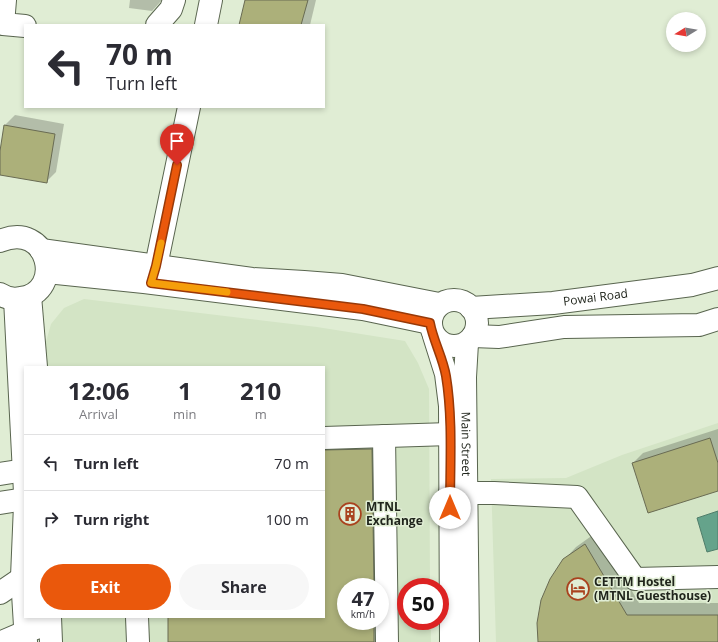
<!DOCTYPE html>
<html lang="en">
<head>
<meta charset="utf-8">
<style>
  body { margin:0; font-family:"Open Sans",sans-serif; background:#f7f7f7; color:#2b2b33; height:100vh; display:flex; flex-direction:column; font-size:15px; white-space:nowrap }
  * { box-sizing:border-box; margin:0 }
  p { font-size:13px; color:#7c7c81 }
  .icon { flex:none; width:22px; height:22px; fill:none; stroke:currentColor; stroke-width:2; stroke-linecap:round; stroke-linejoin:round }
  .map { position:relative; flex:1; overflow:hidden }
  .sheet { position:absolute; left:24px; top:366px; width:301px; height:252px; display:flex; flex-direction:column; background:#fff; border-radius:0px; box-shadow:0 2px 6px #0003 }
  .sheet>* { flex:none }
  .guide { position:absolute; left:24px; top:24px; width:301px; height:84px; border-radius:0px; box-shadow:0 2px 6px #0003; background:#fff; color:#2b2b33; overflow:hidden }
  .needle { width:26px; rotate:259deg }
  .buttons { position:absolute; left:666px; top:12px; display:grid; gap:8px }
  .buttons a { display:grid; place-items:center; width:40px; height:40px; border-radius:50%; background:#fff; box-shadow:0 2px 6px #0003; font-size:20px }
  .speed { position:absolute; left:337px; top:578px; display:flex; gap:8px; font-size:20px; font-weight:700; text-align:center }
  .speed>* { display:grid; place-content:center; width:52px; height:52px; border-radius:50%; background:#fff; box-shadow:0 2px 6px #0003; line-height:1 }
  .speed small { font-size:10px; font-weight:400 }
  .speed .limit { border:6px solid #d22; background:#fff; color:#111 }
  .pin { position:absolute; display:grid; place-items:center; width:34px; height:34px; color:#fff; margin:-41px -17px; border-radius:50% 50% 50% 0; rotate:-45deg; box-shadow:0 0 4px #0007 }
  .pin .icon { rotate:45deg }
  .me { position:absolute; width:44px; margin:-22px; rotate:0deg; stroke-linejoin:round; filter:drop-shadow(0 0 3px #0008) }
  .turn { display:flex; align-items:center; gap:14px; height:84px; padding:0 16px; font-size:18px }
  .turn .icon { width:52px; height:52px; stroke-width:2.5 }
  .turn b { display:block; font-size:28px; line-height:34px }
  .eta { display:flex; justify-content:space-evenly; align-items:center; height:68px; text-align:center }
  .eta b { font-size:24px; font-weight:700; line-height:28px }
  .primary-button { display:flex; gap:8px; margin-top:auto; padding:8px 16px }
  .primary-button a { flex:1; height:46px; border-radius:24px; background:#ea580c; color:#fff; font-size:16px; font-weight:700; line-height:46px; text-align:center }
  .primary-button a+a { background:#f7f7f7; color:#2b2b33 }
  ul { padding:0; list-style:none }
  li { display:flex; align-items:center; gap:12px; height:56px; padding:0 16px; border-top:1px solid #e1e1e2 }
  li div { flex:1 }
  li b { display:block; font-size:15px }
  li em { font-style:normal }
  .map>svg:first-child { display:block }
  .built { fill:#d3e4c5; fill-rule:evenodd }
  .water { fill:#65a38b; stroke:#507d6a }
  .shadow { fill:#0003; fill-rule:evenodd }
  .building { fill:#acb07a; stroke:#696b53 }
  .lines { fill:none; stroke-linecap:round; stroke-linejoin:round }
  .minor-casing { stroke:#59654f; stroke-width:24 }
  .major-casing { stroke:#59654f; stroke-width:24 }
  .minor { stroke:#fff; stroke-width:22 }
  .major { stroke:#fff; stroke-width:22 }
  .route-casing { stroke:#983908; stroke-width:10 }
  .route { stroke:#ea580c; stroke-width:7 }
  .slow { stroke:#f59e0b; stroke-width:7 }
  .labels { text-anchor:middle; stroke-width:3; stroke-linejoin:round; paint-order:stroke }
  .street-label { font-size:12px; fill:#20251c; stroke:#e0edd4 }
  .poi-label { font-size:12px; font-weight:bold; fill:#20251c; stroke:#e0edd4; text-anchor:start }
</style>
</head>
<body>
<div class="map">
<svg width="718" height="642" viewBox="0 0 718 642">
  <rect width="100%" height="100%" fill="#e0edd4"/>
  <g class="built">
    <path d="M 84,299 L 317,327 L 405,341 L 418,363 L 429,389 L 430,587 L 406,587 L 406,621 L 431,621 L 431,642 L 57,642 L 56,617 L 324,617 L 324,367 L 45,367 L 44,349 L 51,324 L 64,308 ZM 346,587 L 380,587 L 380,621 L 346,621 Z"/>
    <polygon points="718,423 718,642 496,642 491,479 566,478 622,455"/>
  </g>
  <polygon class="water" points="718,511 718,549 707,552 697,518"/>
  <g class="shadow">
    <polygon points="130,0 162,0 152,11 129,8"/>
    <polygon points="246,0 316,0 310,25 240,25"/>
    <polygon points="15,115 64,124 56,172 46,182 0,174 0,157 5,125"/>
    <path d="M 324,429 L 384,437 L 388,642 L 169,642 L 169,617 L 324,617 ZM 346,587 L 380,587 L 380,621 L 346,621 Z"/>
    <polygon points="718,429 718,489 633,463 643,453"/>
    <polygon points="597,532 639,603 718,603 718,642 539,642 564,560 576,547"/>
  </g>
  <g class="building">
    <polygon points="245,0 308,0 301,25 239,25"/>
    <polygon points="4,125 55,134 47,183 0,175 0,151"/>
    <polygon points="710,438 718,463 718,491 648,513 632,463"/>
    <polygon points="372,449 374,587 346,587 346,621 374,621 374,642 168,642 168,617 324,617 324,450"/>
    <polygon points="585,544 627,615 718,615 718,642 538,642 537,623 541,600 550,579 563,559"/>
  </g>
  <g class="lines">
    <g class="minor-casing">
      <g id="minor">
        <polyline points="5,0 3,24 25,26"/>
        <polyline points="157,25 171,9 174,0"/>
        <polyline points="206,25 211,0"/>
        <path d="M 0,241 C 49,220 65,292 21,298 C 13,300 6,298 0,294"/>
        <polyline points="41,250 252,279 304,282 342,285 439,304"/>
        <polyline points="47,272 144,282 363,309 430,323"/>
        <polyline points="152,280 156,266 189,107"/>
        <polyline points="30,296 36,367"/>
        <polyline points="15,299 25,493"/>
        <polyline points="384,436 387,642"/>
        <polyline points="324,438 450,434"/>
        <polyline points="0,474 25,470"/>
        <polyline points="450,493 494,493 577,497 635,579 718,577"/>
        <polyline points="0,503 25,499"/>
        <polyline points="25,505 22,577 26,642"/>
        <polyline points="0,593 25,576"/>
        <polyline points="50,617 51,642"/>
        <polyline points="137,617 138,642"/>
        <polyline points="2,642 25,632 50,623"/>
      </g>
    </g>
    <g class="major-casing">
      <g id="major">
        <circle cx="454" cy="323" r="23"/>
        <path id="s1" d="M 471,308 L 553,303 L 692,285 L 718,278"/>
        <polyline points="434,336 446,374 450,406 451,642"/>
        <polyline points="473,336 499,337 564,327 699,325 718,319"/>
        <path id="s2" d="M 467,343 L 465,377 L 468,642"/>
      </g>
    </g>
    <use href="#minor" class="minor"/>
    <use href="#major" class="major"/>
  </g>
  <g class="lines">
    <g class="route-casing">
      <path id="route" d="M 177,165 L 156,266 L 151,283 L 363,309 L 430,323 C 433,340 443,358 446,376 C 453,419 450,464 450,508"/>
    </g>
    <use href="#route" class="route"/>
    <polyline class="slow" points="161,243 156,266 151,283 227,292"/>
  </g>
  <defs>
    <g id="building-ring" transform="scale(1.15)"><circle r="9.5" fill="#e0edd4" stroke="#a9421e" stroke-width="1.5"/><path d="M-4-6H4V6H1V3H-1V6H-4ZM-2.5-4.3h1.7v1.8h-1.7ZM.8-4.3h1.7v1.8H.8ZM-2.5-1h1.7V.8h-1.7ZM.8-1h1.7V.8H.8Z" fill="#a9421e"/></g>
    <g id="hotel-ring" transform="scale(1.15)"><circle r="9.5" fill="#e0edd4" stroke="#a9421e" stroke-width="1.5"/><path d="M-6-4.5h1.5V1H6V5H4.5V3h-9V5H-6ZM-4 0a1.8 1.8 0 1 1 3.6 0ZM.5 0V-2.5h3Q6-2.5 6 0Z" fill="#a9421e"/></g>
  </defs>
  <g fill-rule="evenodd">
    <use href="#building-ring" x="350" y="514"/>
    <use href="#hotel-ring" x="578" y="589"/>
  </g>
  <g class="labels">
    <g class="street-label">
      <text dy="4" stroke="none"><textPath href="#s1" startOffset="125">Powai Road</textPath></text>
      <text dy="4" stroke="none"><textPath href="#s2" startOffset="101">Main Street</textPath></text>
    </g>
    <g class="poi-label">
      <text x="366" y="511">MTNL<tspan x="366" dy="14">Exchange</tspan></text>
      <text x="594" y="586">CETTM Hostel<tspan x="594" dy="14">(MTNL Guesthouse)</tspan></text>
    </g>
  </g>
</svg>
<div class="buttons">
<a><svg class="needle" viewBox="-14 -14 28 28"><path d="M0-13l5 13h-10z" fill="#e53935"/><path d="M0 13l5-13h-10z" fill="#7c7c81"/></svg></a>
</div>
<div class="speed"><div>47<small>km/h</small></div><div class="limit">50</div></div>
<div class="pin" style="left:177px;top:165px;background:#d93025"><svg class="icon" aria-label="arrive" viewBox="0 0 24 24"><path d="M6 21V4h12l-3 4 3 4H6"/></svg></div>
<svg class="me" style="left:450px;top:508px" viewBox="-20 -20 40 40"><circle r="19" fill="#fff"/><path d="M0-13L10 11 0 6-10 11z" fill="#ea580c"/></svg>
<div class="guide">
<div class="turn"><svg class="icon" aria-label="left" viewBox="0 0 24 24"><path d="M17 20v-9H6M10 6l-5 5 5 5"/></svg><div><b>70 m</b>Turn left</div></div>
</div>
<section class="sheet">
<div class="eta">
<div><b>12:06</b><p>Arrival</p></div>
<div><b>1</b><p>min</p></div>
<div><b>210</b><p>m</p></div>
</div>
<ul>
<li><svg class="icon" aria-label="left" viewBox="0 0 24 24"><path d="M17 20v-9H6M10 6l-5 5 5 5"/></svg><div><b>Turn left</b></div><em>70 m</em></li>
<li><svg class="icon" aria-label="right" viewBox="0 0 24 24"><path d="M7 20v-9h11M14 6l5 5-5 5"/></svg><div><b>Turn right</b></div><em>100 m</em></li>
</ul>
<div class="primary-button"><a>Exit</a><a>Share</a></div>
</section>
</div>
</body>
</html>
